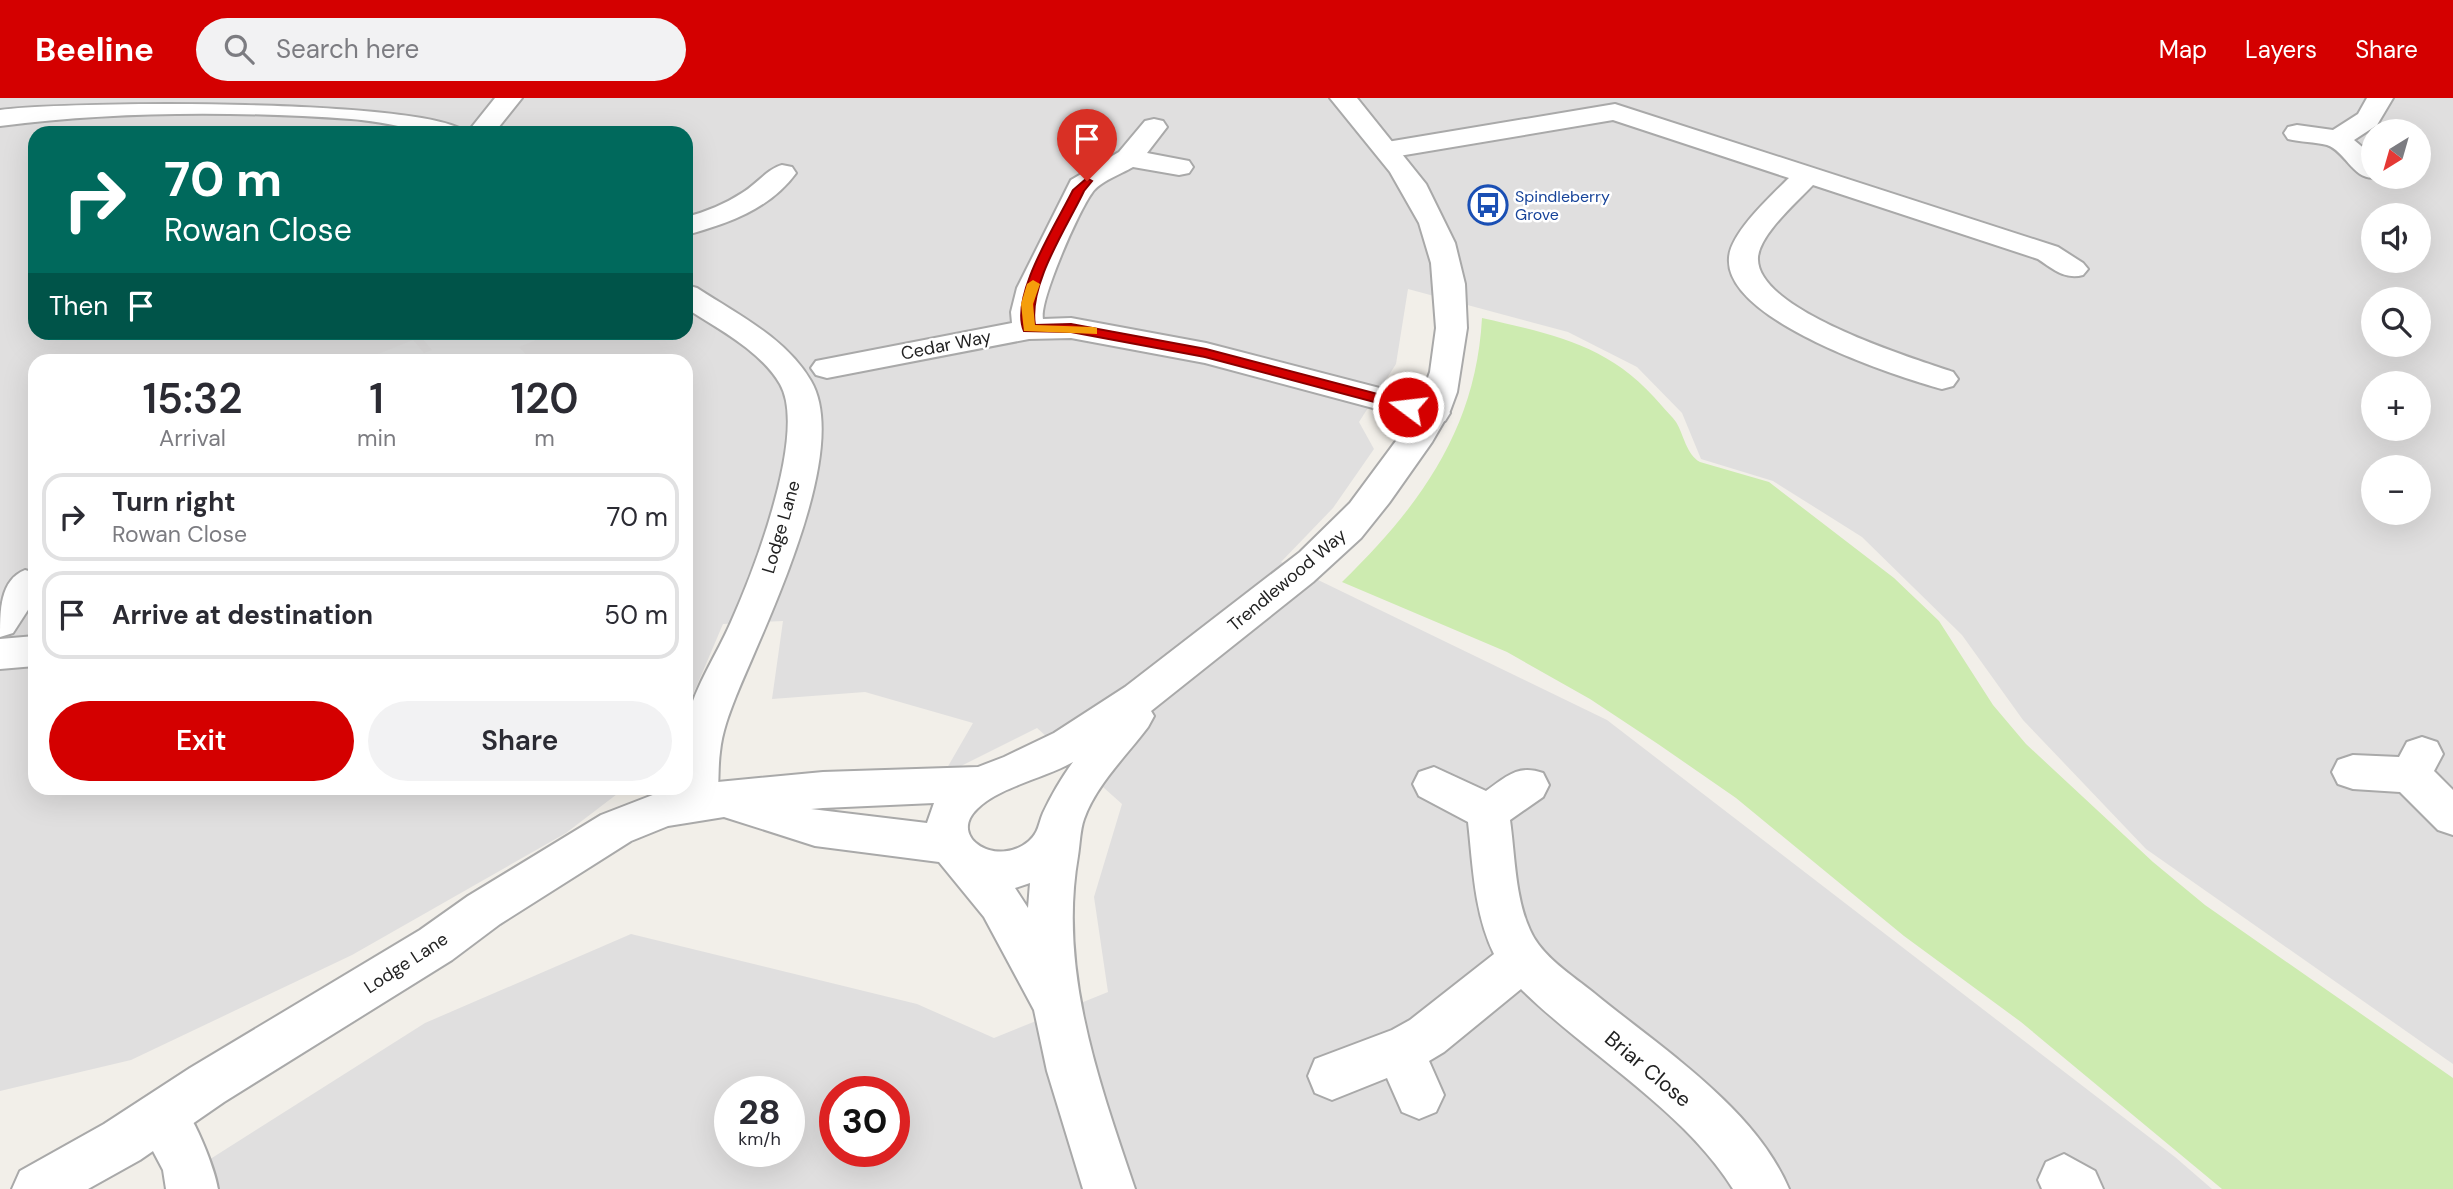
<!DOCTYPE html>
<html lang="en">
<head>
<meta charset="utf-8">
<style>
  body { margin:0; font-family:"DM Sans",sans-serif; background:#f2f2f3; color:#2b2b33; height:100vh; display:flex; flex-direction:column; font-size:26px; white-space:nowrap }
  * { box-sizing:border-box; margin:0 }
  p { font-size:23px; color:#7c7c81 }
  .icon { flex:none; width:38px; height:38px; fill:none; stroke:currentColor; stroke-width:2; stroke-linecap:round; stroke-linejoin:round }
  .map { position:relative; flex:1; overflow:hidden }
  .side { position:absolute; left:28px; top:256px; width:665px; height:441px; display:flex; flex-direction:column; background:#fff; border-radius:21px; box-shadow:0 7px 28px #0002 }
  .side>* { flex:none }
  .banner { position:absolute; left:28px; top:28px; width:665px; height:214px; border-radius:21px; box-shadow:0 7px 28px #0002; background:#00695c; color:#fff; overflow:hidden }
  .needle { width:46px; rotate:217deg }
  .tools { position:absolute; left:2361px; top:21px; display:grid; gap:14px }
  .tools a { display:grid; place-items:center; width:70px; height:70px; border-radius:50%; background:#fff; box-shadow:0 7px 28px #0002; font-size:35px }
  .speed { position:absolute; left:714px; top:978px; display:flex; gap:14px; font-size:35px; font-weight:700; text-align:center }
  .speed>* { display:grid; place-content:center; width:91px; height:91px; border-radius:50%; background:#fff; box-shadow:0 7px 28px #0002; line-height:1 }
  .speed small { font-size:18px; font-weight:400 }
  .speed .limit { border:10px solid #d22; background:#fff; color:#111 }
  .pin { position:absolute; display:grid; place-items:center; width:60px; height:60px; color:#fff; margin:-72px -30px; border-radius:50% 50% 50% 0; rotate:-45deg; box-shadow:0 0 7px #0007 }
  .pin .icon { rotate:45deg }
  .me { position:absolute; width:77px; margin:-38px; rotate:285deg; stroke-linejoin:round; filter:drop-shadow(0 0 5px #0008) }
  .turn { display:flex; align-items:center; gap:24px; height:147px; padding:0 21px; font-size:32px }
  .turn .icon { width:91px; height:91px; stroke-width:2.5 }
  .turn b { display:block; font-size:49px; line-height:60px }
  .then { display:flex; align-items:center; height:66px; padding:0 21px; background:#0003; gap:14px; font-size:26px }
  .eta { display:flex; justify-content:space-evenly; align-items:center; height:119px; text-align:center }
  .eta b { font-size:42px; font-weight:600; line-height:49px }
  .button { display:flex; gap:14px; margin-top:auto; padding:14px 21px }
  .button a { flex:1; height:80px; border-radius:42px; background:#d40000; color:#fff; font-size:28px; font-weight:600; line-height:80px; text-align:center }
  .button a+a { background:#f2f2f3; color:#2b2b33 }
  ul { padding:0; list-style:none }
  li { display:flex; align-items:center; gap:21px; height:88px; margin:0 14px 10px; padding:0 7px; border:4px solid #e1e1e2; border-radius:21px }
  li div { flex:1 }
  li b { display:block; font-size:26px }
  li em { font-style:normal }
  header { display:flex; align-items:center; gap:42px; box-sizing:border-box; height:98px; padding:0 35px; background:#d40000; color:#fff }
  header strong { font-size:33px }
  nav { display:flex; gap:38px; margin-inline-start:auto; font-size:24px }
  .search { width:490px; height:63px; background:#f2f2f3; display:flex; align-items:center; gap:18px; box-sizing:border-box; padding:0 24px; border-radius:38px; color:#7c7c81; font-size:26px }
  .map>svg:first-child { display:block }
  .residential { fill:#e0dfdf; fill-rule:evenodd }
  .grass { fill:#cdebb0 }
  .parking { fill:#e2e2e2 }
  .lines { fill:none; stroke-linecap:round; stroke-linejoin:round }
  .minor-casing { stroke:#a9a9a9; stroke-width:4 }
  .tertiary-casing { stroke:#a9a9a9; stroke-width:4 }
  .minor { fill:#fff; fill-rule:evenodd }
  .tertiary { fill:#fff; fill-rule:evenodd }
  .route { fill:#d40000; stroke:#8a0000; stroke-width:2 }
  .slow { fill:#f59e0b }
  .labels { text-anchor:middle; stroke-width:5; stroke-linejoin:round; paint-order:stroke }
  .far-transit-label { font-size:16px; fill:#164399; stroke:#fff; text-anchor:start }
  .street-label { font-size:18px; fill:#222; stroke:#fff }
  .near-street-label { font-size:21px; fill:#222; stroke:#fff }
</style>
</head>
<body>
<header>
<strong>Beeline</strong>
<div class="search"><svg class="icon" aria-label="search" viewBox="0 0 24 24"><circle cx="10" cy="10" r="6"/><path d="M15 15l6 6"/></svg>Search here</div>
<nav><a>Map</a><a>Layers</a><a>Share</a></nav>
</header>
<div class="map">
<svg width="2453" height="1091" viewBox="0 0 2453 1091">
  <rect width="100%" height="100%" fill="#f2efe9"/>
  <path class="residential" d="M 0,0 L 2453,0 L 2453,966 L 2146,751 L 2023,622 L 1962,537 L 1862,439 L 1773,383 L 1701,361 L 1682,315 L 1637,269 L 1568,234 L 1408,191 L 1396,266 L 1359,324 L 1374,351 L 1333,410 L 1281,464 L 1607,622 L 2175,1059 L 2212,1091 L 163,1091 L 425,925 L 631,836 L 917,906 L 994,940 L 1108,894 L 1094,799 L 1122,706 L 1037,630 L 943,677 L 973,625 L 865,594 L 772,601 L 783,523 L 723,526 L 686,613 L 686,262 L 35,262 L 35,690 L 625,690 L 566,735 L 352,857 L 131,962 L 0,993 ZM 2373,33 L 2418,33 L 2418,79 L 2373,79 ZM 35,35 L 686,35 L 686,234 L 35,234 ZM 2373,117 L 2418,117 L 2418,163 L 2373,163 ZM 2373,201 L 2418,201 L 2418,247 L 2373,247 ZM 2373,285 L 2418,285 L 2418,331 L 2373,331 ZM 2373,369 L 2418,369 L 2418,415 L 2373,415 ZM 730,994 L 789,994 L 789,1054 L 730,1054 ZM 835,994 L 894,994 L 894,1054 L 835,1054 Z"/>
  <path class="grass" d="M 1482,220 C 1556,237 1611,247 1662,308 C 1666,313 1672,318 1676,324 C 1684,337 1686,356 1700,364 L 1769,384 L 1894,480 L 1939,523 L 1993,607 L 2026,646 L 2153,764 L 2205,807 L 2453,980 L 2453,1091 L 2222,1091 L 2021,924 L 1904,838 L 1736,700 L 1658,646 L 1590,601 L 1507,554 L 1342,484 C 1419,409 1476,332 1482,220 Z"/>
  <polygon class="parking" points="431,234 553,234 553,235 519,249 531,262 363,262 413,242 424,255 432,252 421,239"/>
  <g class="lines">
    <g class="minor-casing">
      <g id="minor">
        <path d="M 495,0 L 522,0 L 494,35 C 474,35 449,39 430,35 C 403,29 379,23 351,21 C 235,13 115,13 0,28 L 0,12 C 67,3 432,0 467,35 Z"/>
        <path d="M 2367,0 L 2393,0 L 2377,27 L 2354,42 L 2373,58 L 2373,79 L 2378,79 C 2354,85 2346,53 2327,47 C 2315,44 2300,44 2288,41 L 2284,35 L 2288,29 L 2297,27 L 2333,32 L 2358,16 Z"/>
        <path d="M 1615,6 L 2058,149 L 2083,165 L 2088,171 L 2083,177 C 2065,182 2053,171 2038,161 L 1813,87 C 1797,104 1760,136 1758,159 C 1754,212 1912,260 1953,274 L 1958,281 L 1953,288 L 1942,291 C 1894,278 1724,222 1729,160 C 1730,135 1772,97 1789,80 L 1613,22 L 1387,60 L 1378,58 L 1374,52 L 1378,46 L 1387,44 Z"/>
        <path d="M 1154,21 L 1163,23 L 1167,29 L 1147,55 L 1189,63 L 1193,69 L 1189,75 L 1179,77 L 1133,69 C 1121,76 1099,84 1092,95 C 1079,112 1039,203 1043,221 L 1071,220 L 1206,245 L 1445,307 L 1450,315 L 1445,323 L 1433,326 L 1205,265 L 1071,240 L 1029,241 L 827,280 L 816,277 L 811,270 L 816,263 L 1012,225 L 1011,214 L 1017,190 L 1071,82 L 1119,54 L 1145,23 Z"/>
        <path d="M 782,67 L 792,69 L 796,75 C 770,111 727,126 686,137 L 686,119 C 706,114 725,106 742,95 C 756,87 767,71 782,67 Z"/>
        <path d="M 686,187 L 697,190 C 737,216 786,240 811,283 C 852,353 764,529 736,598 C 729,616 722,634 720,654 C 717,675 721,697 712,717 L 697,722 L 682,717 L 676,704 L 676,690 L 686,690 C 686,668 681,641 687,621 C 696,587 717,556 731,524 C 753,475 808,334 780,286 C 760,252 718,231 686,210 Z"/>
        <path d="M 25,472 L 35,475 L 35,501 L 13,535 L 0,539 C 0,512 0,482 25,472 Z"/>
        <polygon points="35,538 35,568 0,571 0,541"/>
        <polygon points="2422,639 2437,644 2443,656 2434,673 2453,692 2453,737 2438,732 2400,694 2353,691 2338,686 2332,674 2338,662 2353,657 2399,659 2407,644"/>
        <path d="M 1434,669 L 1486,693 C 1506,679 1518,666 1543,675 L 1549,687 L 1543,699 L 1510,722 C 1515,757 1515,800 1530,832 C 1541,858 1573,878 1594,895 C 1661,950 1755,1010 1789,1091 L 1733,1091 C 1683,1011 1588,957 1521,891 L 1444,954 L 1429,963 L 1444,997 L 1436,1014 L 1419,1021 L 1402,1014 L 1387,980 L 1332,1002 L 1315,995 L 1308,978 L 1315,961 L 1392,932 L 1410,922 L 1494,856 C 1474,815 1473,768 1468,724 L 1419,698 L 1413,686 L 1419,674 Z"/>
        <path d="M 160,994 C 165,996 171,998 176,1001 C 192,1011 215,1071 218,1091 L 166,1091 L 163,1072 L 135,1019 L 142,1002 Z"/>
        <polygon points="2064,1056 2095,1073 2103,1091 2042,1091 2038,1082 2046,1064"/>
      </g>
    </g>
    <g class="tertiary-casing">
      <path id="tertiary" d="M 1330,0 L 1357,0 L 1426,86 L 1455,145 L 1465,186 L 1467,230 L 1457,294 L 1450,313 L 1432,344 L 1389,405 L 1361,440 L 1313,484 L 1151,613 L 1154,618 L 1148,629 C 1127,657 1096,687 1084,721 C 1080,732 1080,746 1078,758 C 1058,872 1099,984 1135,1091 L 1083,1091 L 1047,973 L 1034,912 L 984,819 L 939,764 L 815,748 L 724,719 L 668,728 L 631,743 L 500,826 L 452,862 L 224,1004 L 140,1062 L 88,1091 L 12,1091 L 20,1073 L 104,1026 L 190,970 L 420,832 L 468,798 L 601,717 L 663,693 L 697,686 L 823,674 L 978,669 L 1004,659 L 1054,635 L 1125,589 L 1300,454 L 1350,405 L 1413,320 L 1430,274 L 1436,230 L 1431,165 L 1419,125 L 1390,74 ZM 1073,664 C 1062,679 1051,698 1043,715 C 1038,727 1039,734 1029,743 C 998,770 947,740 977,711 C 999,689 1045,680 1073,664 ZM 934,705 L 927,725 L 811,711 L 823,710 ZM 1030,785 L 1028,810 L 1015,790 Z"/>
    </g>
    <use href="#minor" class="minor"/>
    <use href="#tertiary" class="tertiary"/>
  </g>
  <path class="route" d="M 1087,80 L 1092,83 L 1084,93 C 1067,129 1028,187 1035,227 L 1071,226 L 1206,251 L 1412,305 L 1412,312 L 1408,313 L 1205,259 L 1071,234 L 1024,233 C 1009,198 1057,125 1073,92 Z"/>
  <polygon class="slow" points="1033,182 1040,186 1033,206 1035,227 1093,229 1097,230 1097,236 1024,233 1021,206 1027,186"/>
  <defs>
    <g id="bus-ring" transform="scale(2.0125)"><circle r="9.5" fill="#fff" stroke="#1a4fb4" stroke-width="1.5"/><path d="M-5-6H5V4H4V6H2V4H-2V6H-4V4H-5ZM-3.5-4V0h7V-4ZM-3.5 1.2v1.5H-2V1.2ZM2 1.2v1.5H3.5V1.2Z" fill="#1a4fb4"/></g>
  </defs>
  <g fill-rule="evenodd">
    <use href="#bus-ring" x="1488" y="107"/>
  </g>
  <g class="labels">
    <g class="far-transit-label">
      <text x="1515" y="104">Spindleberry<tspan x="1515" dy="18">Grove</tspan></text>
    </g>
    <g class="street-label">
      <text transform="translate(946 247) rotate(-11)" y="6">Cedar Way</text>
      <text transform="translate(781 429) rotate(-74)" y="6">Lodge Lane</text>
      <text transform="translate(1287 482) rotate(-40)" y="6">Trendlewood Way</text>
      <text transform="translate(406 865) rotate(-33)" y="6">Lodge Lane</text>
    </g>
    <g class="near-street-label">
      <text transform="translate(1648 971) rotate(40)" y="7">Briar Close</text>
    </g>
  </g>
</svg>
<div class="tools">
<a><svg class="needle" viewBox="-14 -14 28 28"><path d="M0-13l5 13h-10z" fill="#e53935"/><path d="M0 13l5-13h-10z" fill="#7c7c81"/></svg></a>
<a><svg class="icon" aria-label="sound" viewBox="0 0 24 24"><path d="M4 9h4l5-4v14l-5-4H4zM17 9q2 3 0 6"/></svg></a>
<a><svg class="icon" aria-label="search" viewBox="0 0 24 24"><circle cx="10" cy="10" r="6"/><path d="M15 15l6 6"/></svg></a>
<a>+</a>
<a>−</a>
</div>
<div class="speed"><div>28<small>km/h</small></div><div class="limit">30</div></div>
<div class="pin" style="left:1087px;top:83px;background:#d93025"><svg class="icon" aria-label="arrive" viewBox="0 0 24 24"><path d="M6 21V4h12l-3 4 3 4H6"/></svg></div>
<svg class="me" style="left:1408px;top:309px" viewBox="-20 -20 40 40"><circle r="17" fill="#d40000" stroke="#fff" stroke-width="3"/><path d="M0-11L8 9 0 5-8 9z" fill="#fff"/></svg>
<div class="banner">
<div class="turn"><svg class="icon" aria-label="right" viewBox="0 0 24 24"><path d="M7 20v-9h11M14 6l5 5-5 5"/></svg><div><b>70 m</b>Rowan Close</div></div>
<div class="then">Then<svg class="icon" aria-label="arrive" viewBox="0 0 24 24"><path d="M6 21V4h12l-3 4 3 4H6"/></svg></div>
</div>
<section class="side">
<div class="eta">
<div><b>15:32</b><p>Arrival</p></div>
<div><b>1</b><p>min</p></div>
<div><b>120</b><p>m</p></div>
</div>
<ul>
<li><svg class="icon" aria-label="right" viewBox="0 0 24 24"><path d="M7 20v-9h11M14 6l5 5-5 5"/></svg><div><b>Turn right</b><p>Rowan Close</p></div><em>70 m</em></li>
<li><svg class="icon" aria-label="arrive" viewBox="0 0 24 24"><path d="M6 21V4h12l-3 4 3 4H6"/></svg><div><b>Arrive at destination</b></div><em>50 m</em></li>
</ul>
<div class="button"><a>Exit</a><a>Share</a></div>
</section>
</div>
</body>
</html>
